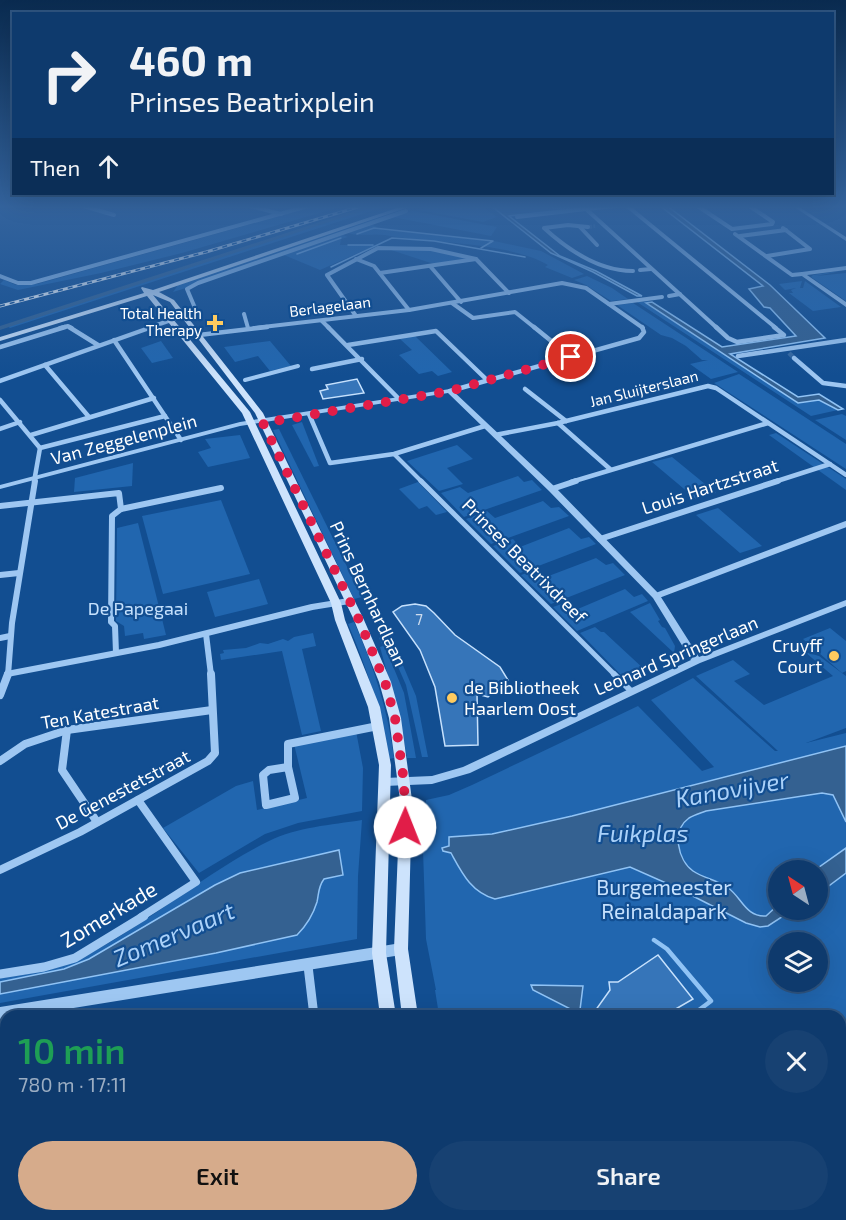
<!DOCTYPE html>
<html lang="en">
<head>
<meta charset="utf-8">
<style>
  body { margin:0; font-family:"Exo 2",sans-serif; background:#174172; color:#f1f3f6; height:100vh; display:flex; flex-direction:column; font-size:22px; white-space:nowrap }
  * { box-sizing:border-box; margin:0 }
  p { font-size:20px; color:#9badc2 }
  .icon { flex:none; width:33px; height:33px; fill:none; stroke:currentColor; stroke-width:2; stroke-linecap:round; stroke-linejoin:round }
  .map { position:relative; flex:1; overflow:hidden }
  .details { position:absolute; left:0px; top:1010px; width:846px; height:212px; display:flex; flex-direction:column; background:#0e3a6d; border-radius:18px 18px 0 0; box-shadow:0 6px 24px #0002,0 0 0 2px #2e5480 }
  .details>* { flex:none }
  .top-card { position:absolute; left:12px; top:12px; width:822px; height:183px; border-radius:0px; box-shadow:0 6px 24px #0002,0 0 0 2px #2e5480; background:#0e3a6d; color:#f1f3f6; overflow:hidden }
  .needle { width:39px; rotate:324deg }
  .tools { position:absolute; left:768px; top:860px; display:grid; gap:12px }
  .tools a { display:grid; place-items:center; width:60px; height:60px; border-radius:50%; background:#0e3a6d; box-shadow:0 6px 24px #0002,0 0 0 2px #2e5480; font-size:30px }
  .pin { position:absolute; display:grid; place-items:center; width:51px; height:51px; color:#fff; margin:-26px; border:3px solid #fff; border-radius:50%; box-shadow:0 2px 6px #0007 }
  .me { position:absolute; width:66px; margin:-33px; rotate:1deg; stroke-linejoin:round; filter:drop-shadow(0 0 4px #0008) }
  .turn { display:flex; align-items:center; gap:21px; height:126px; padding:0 18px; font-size:27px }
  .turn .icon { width:78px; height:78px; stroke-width:2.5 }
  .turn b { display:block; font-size:42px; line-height:51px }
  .then { display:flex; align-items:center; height:57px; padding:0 18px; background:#0003; gap:12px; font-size:22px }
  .round { display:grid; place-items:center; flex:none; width:63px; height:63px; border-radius:32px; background:#174172 }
  .overview { display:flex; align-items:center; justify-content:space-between; height:102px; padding:0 18px }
  h1 { font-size:36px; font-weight:600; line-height:45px; color:#1e9e55 }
  .button { display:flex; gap:12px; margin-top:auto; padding:12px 18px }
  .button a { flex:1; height:69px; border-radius:36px; background:#d6ab8b; color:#111; font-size:24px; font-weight:600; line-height:69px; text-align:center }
  .button a+a { background:#174172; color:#f1f3f6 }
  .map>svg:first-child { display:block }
  .green { fill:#2166af; fill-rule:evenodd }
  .water { fill:#346191; stroke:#90c3f5; stroke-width:1.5 }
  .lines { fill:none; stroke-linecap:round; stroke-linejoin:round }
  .stream-far1 { stroke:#90c3f5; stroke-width:1.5 }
  .stream { stroke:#90c3f5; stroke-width:4.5 }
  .canal { fill:#346191; fill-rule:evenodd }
  .building { fill:#3675b9; stroke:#c6e1fd; stroke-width:1.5 }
  .minor-tunnel-far1 { stroke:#3669a2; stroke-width:4; stroke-dasharray:4 1.5; stroke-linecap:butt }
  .minor-tunnel { stroke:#3669a2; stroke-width:4.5; stroke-dasharray:4.5 2; stroke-linecap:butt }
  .pedestrian-far2 { stroke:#9ec7f2; stroke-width:4 }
  .pedestrian-far1 { stroke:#9ec7f2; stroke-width:5 }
  .pedestrian { stroke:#9ec7f2; stroke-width:6 }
  .minor-far4 { stroke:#9ec7f2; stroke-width:4 }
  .minor-far3 { stroke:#9ec7f2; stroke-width:4.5 }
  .minor-far2 { stroke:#9ec7f2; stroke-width:6 }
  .minor-far1 { stroke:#9ec7f2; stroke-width:8 }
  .minor { stroke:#9ec7f2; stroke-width:9 }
  .tertiary { fill:#9ec7f2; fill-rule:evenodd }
  .secondary { fill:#cde3fc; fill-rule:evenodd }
  .rail-casing { stroke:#fff; stroke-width:3 }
  .rail { stroke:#124e91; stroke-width:1.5; stroke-dasharray:5; stroke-linecap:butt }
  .route { stroke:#e11d48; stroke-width:10; stroke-dasharray:0 18 }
  .poi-dot { fill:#ffcb5f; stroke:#124e91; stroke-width:2 }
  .labels { text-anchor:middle; stroke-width:4.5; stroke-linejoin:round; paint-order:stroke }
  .far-street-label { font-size:15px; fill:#fff; stroke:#124e91 }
  .far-poi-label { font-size:15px; fill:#fff; stroke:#124e91; text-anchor:end }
  .number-label { font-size:15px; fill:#cddcee }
  .street-label { font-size:18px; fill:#fff; stroke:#124e91 }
  .park-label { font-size:18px; fill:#c6e1fd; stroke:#124e91 }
  .poi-label { font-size:18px; fill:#fff; stroke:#124e91; text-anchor:end }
  .near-park-label { font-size:21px; fill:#c6e1fd; stroke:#124e91 }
  .near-street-label { font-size:21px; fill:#fff; stroke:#124e91 }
  .near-water-label { font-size:24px; font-style:italic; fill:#aad1f9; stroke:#124e91 }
</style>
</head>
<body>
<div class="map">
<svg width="846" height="1220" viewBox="0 0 846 1220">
  <rect width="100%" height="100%" fill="#124e91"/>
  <g class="green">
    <polygon points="319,205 347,205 182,253 101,273 18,290 0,284 4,280 16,285 37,284"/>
    <polygon points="379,205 390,205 10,328 7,326"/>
    <polygon points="421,205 186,288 173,292 178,285 362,222"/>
    <polygon points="434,205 480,205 497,217 483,222 419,210"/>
    <polygon points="413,211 497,227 491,236 393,217"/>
    <path d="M 372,225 L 377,227 L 375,228 L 494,241 L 541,251 L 584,274 L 572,278 L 545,267 L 548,265 C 506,241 433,244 385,235 C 373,233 360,237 348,233 Z"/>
    <polygon points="343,235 348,237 341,239 340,245 376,245 320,270 284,255"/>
    <polygon points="388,249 436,251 467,258 434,264"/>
    <polygon points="846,270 816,276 846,273 846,301 811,277 813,275"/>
    <polygon points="587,276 612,288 628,299 611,301 586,285 574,280"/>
    <polygon points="802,281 800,288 803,288 805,281 841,307 813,311 789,293 793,293 791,290 796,288 785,290 779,284"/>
    <polygon points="648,301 650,302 647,304 798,403 819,400 838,410 811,416 637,302"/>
    <polygon points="633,303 738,372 711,379 690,364 708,360 702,360 686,346 672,338 661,335 617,305"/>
    <polygon points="415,336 452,372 438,376 432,371 419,374 399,355 412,350 400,339"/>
    <polygon points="161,341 173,358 152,363 141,348"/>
    <polygon points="270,341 291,366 270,371 258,356 235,362 224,347"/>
    <polygon points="739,374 846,444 846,469 714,383"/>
    <polygon points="842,414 846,416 846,440 815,420"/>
    <polygon points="302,422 319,466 314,467 292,425"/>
    <polygon points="279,429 362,597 354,599 273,430"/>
    <polygon points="776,433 846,479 846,490 769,435"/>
    <polygon points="240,435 250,458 208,467 198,452 211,448 205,439"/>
    <polygon points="457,445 473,459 447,468 463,484 439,491 407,461"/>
    <polygon points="672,457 716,493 696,499 652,462"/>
    <polygon points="133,463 132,486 74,492 75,478"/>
    <polygon points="518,476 524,482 532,480 542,490 464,517 441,493 460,487 468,493"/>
    <polygon points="418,482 447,512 436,515 427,506 419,509 399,489"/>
    <polygon points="221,500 250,574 163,594 142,516"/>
    <polygon points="543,501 551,508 559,507 569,516 491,544 466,519 487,511 495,518"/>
    <polygon points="718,508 762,546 740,553 696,515"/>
    <polygon points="138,523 166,635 144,639 143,633 125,636 124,626 116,621 117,528"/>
    <polygon points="569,528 581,539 589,537 596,544 520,573 493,546 513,539 520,547"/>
    <polygon points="596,558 606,565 613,563 625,575 551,604 521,575 538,569 546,577"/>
    <polygon points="259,579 268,604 215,617 207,592"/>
    <polygon points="625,589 634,597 642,594 648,601 577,631 553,607 564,603 573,611"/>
    <polygon points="650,603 660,620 658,621 662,627 665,628 675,646 674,653 630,612"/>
    <polygon points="382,616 416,696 428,757 422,757 406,685 376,617"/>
    <path d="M 354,622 C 374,667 388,710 394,758 L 389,759 C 381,711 367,668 348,624 Z"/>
    <polygon points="595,627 601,632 604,632 645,670 625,679 580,633"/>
    <polygon points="830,628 846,641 846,671 842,673 803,639"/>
    <polygon points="313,633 316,646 302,649 321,731 302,735 282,651 221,660 220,654 224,653 223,650 246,648 260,643 268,644 283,639 288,641 294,637"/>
    <polygon points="381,637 404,693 416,758 407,758 401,724 380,647 383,646 379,638"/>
    <path d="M 805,652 L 819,656 L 846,676 L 846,728 L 806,743 L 846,733 L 846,1220 L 474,1220 L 473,1215 L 840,1215 L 840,1016 L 439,1015 L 435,990 L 436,990 L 426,939 L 423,850 L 426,800 L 449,795 L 472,785 L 638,706 L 702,771 L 714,767 L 651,700 L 693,678 L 775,751 L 778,751 L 696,676 L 733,660 L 750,674 L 734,681 L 764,705 L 833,676 ZM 778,870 L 818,870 L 818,909 L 778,909 ZM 778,942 L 818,942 L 818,981 L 778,981 Z"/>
    <polygon points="356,731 363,768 362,811 298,823 265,834 199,873 163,828 236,786 253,781 257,810 307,798 294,744"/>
    <path d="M 362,820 L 358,876 L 357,939 L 0,1003 L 0,994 L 216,953 L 297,935 L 317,901 L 319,886 L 324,879 L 343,875 L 339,850 L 145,925 L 89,959 L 64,969 L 0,982 L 0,978 C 27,974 55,971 79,959 C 146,926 202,874 269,841 C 297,827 331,825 362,820 Z"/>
  </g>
  <g class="water">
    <polygon points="490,205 498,207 544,205 555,208 609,205 509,216 560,256 596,271 642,296 637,296 593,272 551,253"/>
    <polygon points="659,205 666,205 770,285 825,338 730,354 798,397 819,394 843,409 838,410 819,400 798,403 646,303 652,302 722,347 796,336 770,308 764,307 749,289 763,286"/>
    <path d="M 846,746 L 846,822 L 833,795 L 822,793 L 706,811 C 701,813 694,815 689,818 C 671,831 678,860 693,871 C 703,878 717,880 727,887 C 742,897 745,917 766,916 L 778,905 L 778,909 L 794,909 L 768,926 L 760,927 L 746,923 L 675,887 L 630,867 L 495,899 C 471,892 462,873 451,853 L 443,851 L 442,848 L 449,846 L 449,837 L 492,834 L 572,816 Z"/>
    <polygon points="846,848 846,873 822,891 818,891 818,870 815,870"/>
    <path d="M 339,850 L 343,875 L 324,879 C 318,887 319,893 317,902 C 313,915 306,926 297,935 L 216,953 L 0,994 L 0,982 L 64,969 L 89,959 L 215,885 L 240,873 Z"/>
    <polygon points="531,985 583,986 580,1010 582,1015 533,990"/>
  </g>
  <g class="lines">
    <g class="stream-far1">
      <polyline points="357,234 374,228 493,241 481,248"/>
      <polyline points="348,245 373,245"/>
      <polyline points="297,254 341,238"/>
      <polyline points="331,267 392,238 434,241 525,257"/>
    </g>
    <polyline class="stream" points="654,940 667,949 711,1001 691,1016"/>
    <polygon class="canal" points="372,205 381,205 0,330 0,326"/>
  </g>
  <g class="building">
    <polygon points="357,379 364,393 323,399 320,391 328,389 326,385"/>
    <polygon points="415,604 426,606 434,613 455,635 500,667 508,680 488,697 477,694 478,745 445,746 435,687 420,650 393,612 402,606"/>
    <polygon points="658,955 693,999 674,1010 656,1016 615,1016 595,1011 610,990 609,982 618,982"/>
  </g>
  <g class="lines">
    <polyline class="minor-tunnel-far1" points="588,227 595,226"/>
    <polyline class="minor-tunnel" points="789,353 794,358"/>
    <g class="pedestrian-far2">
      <polyline points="245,380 298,366"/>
      <polyline points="394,454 422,482"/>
    </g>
    <polyline class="pedestrian-far1" points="421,481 615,675"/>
    <polyline class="pedestrian" points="614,674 631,691"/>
    <g class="minor-far4">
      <polyline points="80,205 114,215"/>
      <polyline points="246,205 281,214"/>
      <polyline points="696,205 732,229 772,224 773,222 748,205"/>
      <polyline points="586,209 717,328"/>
      <polyline points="586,209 626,205 776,328"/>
      <polyline points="517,217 586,209"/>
      <polyline points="580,227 597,245"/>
      <path d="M 588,227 L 568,225 L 544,228 C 568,250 599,271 633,271"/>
      <polyline points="735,234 792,275 802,274"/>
      <polyline points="740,236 786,230"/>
      <polyline points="767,256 810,249 783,228"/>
      <polyline points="356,259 374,266 409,310"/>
      <polyline points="430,266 461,302"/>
      <polyline points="640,270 651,269"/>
      <polyline points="380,273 476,259"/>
      <polyline points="0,276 18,283 31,283 312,205"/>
      <polyline points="669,296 680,294"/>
      <polyline points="452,303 473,318 515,312 535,328"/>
      <polyline points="609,304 662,297"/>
      <polyline points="244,314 248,328"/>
      <polyline points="356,316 327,275 378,248 431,249 476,259 509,293"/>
      <polyline points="322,321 329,328"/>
      <polyline points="60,328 68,326 72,328"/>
      <polyline points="148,328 183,316 195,308 187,289 198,283 406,211"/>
      <polyline points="254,328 409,310 562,283 586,288 643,328"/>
    </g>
    <g class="minor-far3">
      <polyline points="69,327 98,345"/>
      <polyline points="328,327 400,400"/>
      <polyline points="534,327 571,357"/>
      <polyline points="716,327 728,338 737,342 784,335 774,327"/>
      <polyline points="199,335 267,327"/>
      <polyline points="114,340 181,440"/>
      <polyline points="348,345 436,331 487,380"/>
      <polyline points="0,347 65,327"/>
      <polyline points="738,356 846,340"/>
      <polyline points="794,358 823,383 846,386"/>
      <polyline points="45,365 89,417"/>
      <polyline points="312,369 362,359"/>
      <polyline points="0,381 152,327"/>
      <polyline points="525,389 566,421"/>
      <polyline points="450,391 639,338 644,332 642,327"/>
      <polyline points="0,400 40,448"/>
      <polyline points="309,414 330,463 394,454 485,426"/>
      <polyline points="558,423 610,469"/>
      <polyline points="0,429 20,422"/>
      <polyline points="31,435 154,398"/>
      <polyline points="495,435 558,423 708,386 716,388 846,475"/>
      <polyline points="34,482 40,448 165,416"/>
      <polyline points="571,482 768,423"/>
      <polyline points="774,482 830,464"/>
    </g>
    <g class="minor-far2">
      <polyline points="552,489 576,481"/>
      <polyline points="0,506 119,493 121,509 112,516 111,622 115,626 116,653"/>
      <polyline points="121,509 221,488"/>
      <polyline points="600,539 778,481"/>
      <polyline points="0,575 19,573"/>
      <polyline points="656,596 846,524"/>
      <polyline points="206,634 211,675"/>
      <polyline points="0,638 10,636"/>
      <polyline points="7,674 159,645 312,607 349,601"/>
      <polyline points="8,675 12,623 35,481"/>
    </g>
    <g class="minor-far1">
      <polyline points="0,695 8,674"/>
      <polyline points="67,730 62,770 97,822"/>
      <polyline points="0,761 25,744 67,730 212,710"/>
      <polygon points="288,767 295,798 266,805 263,775 269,770"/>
      <polyline points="288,767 288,744 378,726"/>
      <polyline points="138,800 196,882 141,917"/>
      <polyline points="0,870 80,832 208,761 215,753 211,674"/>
    </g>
    <g class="minor">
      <polyline points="308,966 314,1016"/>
      <polyline points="0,974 44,967 75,958 144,916"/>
      <polyline points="0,1153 6,1152"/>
      <polyline points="103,1215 103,1220"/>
      <polyline points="234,1215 234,1220"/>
    </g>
    <g class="tertiary">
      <polygon points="791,205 796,205 846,237 846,241"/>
      <polygon points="846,266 846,270 807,275 846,302 846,307 799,274 802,272"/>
      <polygon points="450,389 452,390 555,487 659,594 699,657 846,600 846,606 700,663 470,773 432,784 385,786 381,785 380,782 381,779 385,778 432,776 463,767 691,660 653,598 549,491 448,393 240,426 0,489 0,485 240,422"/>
      <polygon points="401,943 405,945 407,949 405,953 401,955 24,1016 6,1016 6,1018 0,1019 0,1007"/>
    </g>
    <g class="secondary">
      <polygon points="406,205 415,205 159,292 174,300 263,413 364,620 391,682 401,718 412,800 408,949 418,1016 402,1016 394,949 400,800 389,718 379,682 354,620 255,413 170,302 153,295 250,412 341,603 345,620 380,707 391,765 386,953 396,1016 380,1016 372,953 379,765 368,707 335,620 331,603 242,413 147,296 0,341 0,337 144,293 141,288 142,287 153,290"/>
      <polygon points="405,1215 423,1215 424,1220 406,1220"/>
      <polygon points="432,1215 450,1215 451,1220 433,1220"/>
    </g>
    <g class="rail-casing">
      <polyline id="rail" points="0,306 206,252 365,205"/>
    </g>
    <use href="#rail" class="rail"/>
  </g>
  <linearGradient id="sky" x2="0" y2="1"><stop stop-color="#0a2b50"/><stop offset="0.55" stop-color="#33639d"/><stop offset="1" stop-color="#33639d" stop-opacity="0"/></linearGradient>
  <rect width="846" height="376" fill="url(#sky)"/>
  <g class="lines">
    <polyline class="route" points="405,827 404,782 395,718 385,682 359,620 263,423 450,391 571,357"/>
  </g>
  <g class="poi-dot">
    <path d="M212 314h6v6h6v6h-6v6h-6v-6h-6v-6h6z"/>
    <circle cx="834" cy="656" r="6"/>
    <circle cx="452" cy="698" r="6"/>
  </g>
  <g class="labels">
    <g class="far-street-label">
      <text transform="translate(330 307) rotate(-7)" y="5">Berlagelaan</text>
      <text transform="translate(644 389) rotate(-14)" y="5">Jan Sluijterslaan</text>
    </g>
    <g class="far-poi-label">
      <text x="202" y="319">Total Health<tspan x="202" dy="17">Therapy</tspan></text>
    </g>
    <g class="number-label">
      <text x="419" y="625">7</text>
    </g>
    <g class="street-label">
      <text transform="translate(124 440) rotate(-15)" y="6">Van Zeggelenplein</text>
      <text transform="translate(710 487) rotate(-18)" y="6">Louis Hartzstraat</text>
      <text transform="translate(524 561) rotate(45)" y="6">Prinses Beatrixdreef</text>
      <text transform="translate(368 594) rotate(65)" y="6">Prins Bernhardlaan</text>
      <text transform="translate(676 656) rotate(-23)" y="6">Leonard Springerlaan</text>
      <text transform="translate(100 713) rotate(-10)" y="6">Ten Katestraat</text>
      <text transform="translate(123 790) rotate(-28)" y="6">De Genestetstraat</text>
    </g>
    <g class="park-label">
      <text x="138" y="615">De Papegaai</text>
    </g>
    <g class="poi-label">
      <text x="822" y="652">Cruyff<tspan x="822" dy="21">Court</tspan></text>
      <text x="464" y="694" text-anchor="start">de Bibliotheek<tspan x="464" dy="21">Haarlem Oost</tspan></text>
    </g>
    <g class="near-park-label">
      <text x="664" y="895">Burgemeester<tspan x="664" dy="24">Reinaldapark</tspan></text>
    </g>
    <g class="near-street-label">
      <text transform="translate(109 915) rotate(-31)" y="7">Zomerkade</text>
    </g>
    <g class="near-water-label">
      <text transform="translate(732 790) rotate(-10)" y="8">Kanovijver</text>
      <text x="643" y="842">Fuikplas</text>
      <text transform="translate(174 935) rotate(-23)" y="8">Zomervaart</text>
    </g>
  </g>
</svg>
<div class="tools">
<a><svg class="needle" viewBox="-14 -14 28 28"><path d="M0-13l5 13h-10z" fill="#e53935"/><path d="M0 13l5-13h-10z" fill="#9badc2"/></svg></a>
<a><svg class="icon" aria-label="layers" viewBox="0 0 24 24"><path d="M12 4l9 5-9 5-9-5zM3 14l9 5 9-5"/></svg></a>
</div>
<div class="pin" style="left:571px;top:357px;background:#d93025"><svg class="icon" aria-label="arrive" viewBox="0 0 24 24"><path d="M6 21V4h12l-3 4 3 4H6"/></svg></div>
<svg class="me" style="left:405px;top:827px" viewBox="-20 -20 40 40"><circle r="19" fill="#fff"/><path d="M0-13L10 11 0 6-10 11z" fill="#e11d48"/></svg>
<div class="top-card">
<div class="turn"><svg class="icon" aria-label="right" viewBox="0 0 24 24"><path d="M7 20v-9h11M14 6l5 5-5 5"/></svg><div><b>460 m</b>Prinses Beatrixplein</div></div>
<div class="then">Then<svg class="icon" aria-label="ahead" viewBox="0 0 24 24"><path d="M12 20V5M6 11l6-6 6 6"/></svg></div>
</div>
<section class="details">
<div class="overview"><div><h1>10 min</h1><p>780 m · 17:11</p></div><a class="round"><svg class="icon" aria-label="close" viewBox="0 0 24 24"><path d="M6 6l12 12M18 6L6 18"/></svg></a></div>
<div class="button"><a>Exit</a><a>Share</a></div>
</section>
</div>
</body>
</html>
